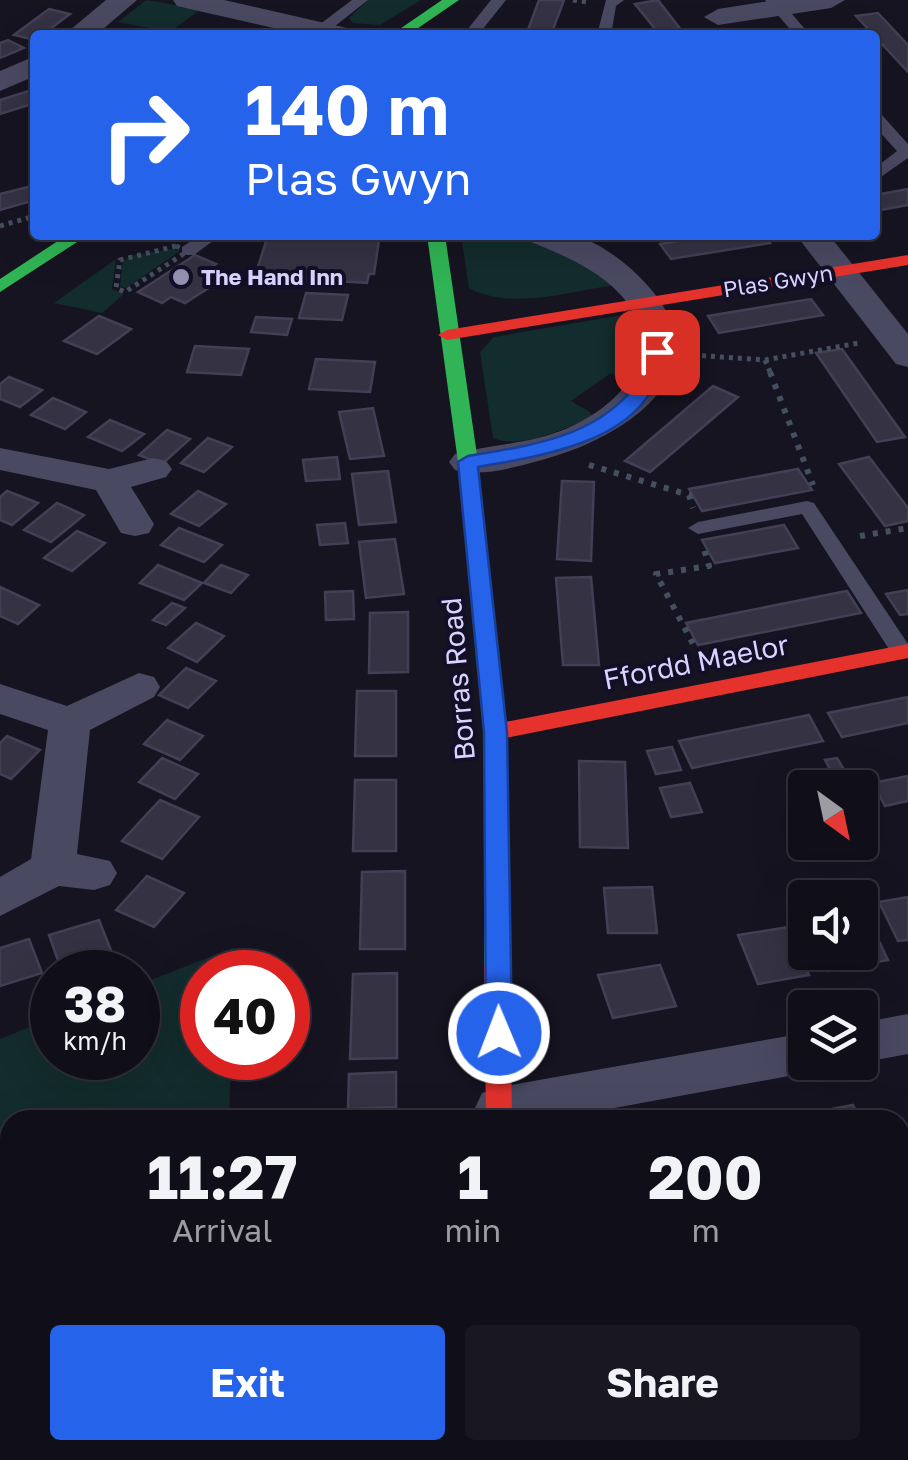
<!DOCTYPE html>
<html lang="en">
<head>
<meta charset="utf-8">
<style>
  body { margin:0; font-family:"Golos Text",sans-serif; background:#191822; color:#f1f3f6; height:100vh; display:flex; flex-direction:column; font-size:38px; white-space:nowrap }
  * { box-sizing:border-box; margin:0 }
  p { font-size:32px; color:#9c9ca2 }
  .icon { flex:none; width:55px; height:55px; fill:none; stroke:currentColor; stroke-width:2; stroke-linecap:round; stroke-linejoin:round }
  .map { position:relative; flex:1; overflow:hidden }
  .drawer { position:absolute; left:0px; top:1110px; width:910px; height:350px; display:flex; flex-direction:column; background:#100f19; border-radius:30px 30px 0 0; box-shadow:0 10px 40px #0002,0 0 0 2px #302f38 }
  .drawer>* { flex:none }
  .top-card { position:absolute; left:30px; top:30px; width:850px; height:210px; border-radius:10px; box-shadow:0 10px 40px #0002,0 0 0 2px #302f38; background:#2563eb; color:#fff; overflow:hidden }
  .needle { width:65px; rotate:147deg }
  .tools { position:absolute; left:788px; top:770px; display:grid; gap:20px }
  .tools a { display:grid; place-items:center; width:90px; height:90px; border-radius:10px; background:#100f19; box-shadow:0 10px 40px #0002,0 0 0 2px #302f38; font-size:50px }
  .speed { position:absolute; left:30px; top:950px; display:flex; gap:20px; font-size:50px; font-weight:700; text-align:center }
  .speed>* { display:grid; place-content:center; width:130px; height:130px; border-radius:50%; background:#100f19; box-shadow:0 10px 40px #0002,0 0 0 2px #302f38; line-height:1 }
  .speed small { font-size:25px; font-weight:400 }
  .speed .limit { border:15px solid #d22; background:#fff; color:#111 }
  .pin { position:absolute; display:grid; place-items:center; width:85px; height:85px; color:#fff; margin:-42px; border-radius:20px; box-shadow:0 5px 15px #0006 }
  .me { position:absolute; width:110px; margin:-55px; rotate:359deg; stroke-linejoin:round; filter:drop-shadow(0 0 8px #0008) }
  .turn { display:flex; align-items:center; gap:35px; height:210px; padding:0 50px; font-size:45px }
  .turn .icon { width:130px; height:130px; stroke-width:2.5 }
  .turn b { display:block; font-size:70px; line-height:85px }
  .eta { display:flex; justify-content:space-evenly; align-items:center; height:170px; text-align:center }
  .eta b { font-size:60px; font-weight:700; line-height:70px }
  .action { display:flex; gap:20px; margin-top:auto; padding:20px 50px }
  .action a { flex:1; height:115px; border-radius:10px; background:#2563eb; color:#fff; font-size:40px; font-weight:700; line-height:115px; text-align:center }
  .action a+a { background:#191822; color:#f1f3f6 }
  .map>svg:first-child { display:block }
  .green { fill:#132c2d }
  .building { fill:#343243; stroke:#433f54; stroke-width:2.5 }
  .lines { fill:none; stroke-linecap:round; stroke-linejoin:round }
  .path-far1 { stroke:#44505f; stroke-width:5; stroke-dasharray:4 5; stroke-linecap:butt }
  .path { stroke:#44505f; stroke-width:6; stroke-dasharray:5 8; stroke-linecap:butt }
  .lane { fill:#4a4962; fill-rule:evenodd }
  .street { fill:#4a4962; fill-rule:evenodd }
  .fast { fill:#30b455; fill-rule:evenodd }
  .jam { fill:#e5322d; fill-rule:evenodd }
  .route { fill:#2563eb; stroke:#184099; stroke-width:2.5 }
  .poi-dot { fill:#9591b1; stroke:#130f26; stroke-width:4 }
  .labels { text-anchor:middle; stroke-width:8; stroke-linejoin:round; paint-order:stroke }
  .far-poi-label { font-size:22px; font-weight:bold; fill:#d9d4ff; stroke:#130f26; text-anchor:start }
  .far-street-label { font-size:22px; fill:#d9d4ff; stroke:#130f26 }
  .street-label { font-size:28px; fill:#d9d4ff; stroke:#130f26 }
</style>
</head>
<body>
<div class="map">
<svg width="908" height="1460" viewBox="0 0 908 1460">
  <rect width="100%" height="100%" fill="#161421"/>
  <g class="green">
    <polygon points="146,0 201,9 170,32 118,22"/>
    <polygon points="368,0 421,0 380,25 353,23 349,18"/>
    <path d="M 461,235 L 527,235 L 578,251 L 616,285 C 570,291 511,311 469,288 Z"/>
    <polygon points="174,249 180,251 126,288 120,286 123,261 133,255"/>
    <polygon points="116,259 112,289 124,294 102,313 54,303"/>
    <path d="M 652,310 L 655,339 L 628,382 L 611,373 L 571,401 L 591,413 L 591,418 C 564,428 522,450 493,438 L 480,352 L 494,337 Z"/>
    <polygon points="233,948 233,972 202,972 202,1058 231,1058 229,1120 10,1120 10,1450 417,1450 415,1460 0,1460 0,1039 52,1018 52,1058 138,1058 138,985"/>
  </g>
  <g class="building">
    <polygon points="539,0 564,0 551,35 526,35"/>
    <polygon points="658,0 685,35 660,35 635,4"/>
    <polygon points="49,9 70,14 42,35 35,35 35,40 14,35"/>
    <polygon points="878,13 908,45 908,72 856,16"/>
    <polygon points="8,40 24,48 0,58 0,43"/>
    <polygon points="35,89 35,103 0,114 0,100"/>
    <polygon points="28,187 35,200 0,210 0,194"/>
    <polygon points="908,189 908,205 875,211 875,195"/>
    <polygon points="268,235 379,240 374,274 369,274 367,283 255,276"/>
    <polygon points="716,235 764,235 770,243 671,259 660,244"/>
    <polygon points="195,255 216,264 201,274 218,282 185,303 171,297 162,303 138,292"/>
    <polygon points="306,293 348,295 342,320 299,318"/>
    <polygon points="811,299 823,315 719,333 708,316"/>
    <polygon points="99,316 131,329 97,354 64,341"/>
    <polygon points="256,317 292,319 287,335 251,332"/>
    <polygon points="195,346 249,349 241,375 187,372"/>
    <polygon points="842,349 905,437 877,442 816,353"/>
    <polygon points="316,359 375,362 370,392 309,389"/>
    <polygon points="9,377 42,390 20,407 0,399 0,384"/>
    <polygon points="713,386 738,397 650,472 625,461"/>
    <polygon points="53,398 86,412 65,429 31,415"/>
    <polygon points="373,408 384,456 350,459 339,412"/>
    <polygon points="110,420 144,434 122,451 88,437"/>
    <polygon points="167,430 190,439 162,464 139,455"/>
    <polygon points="208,438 232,447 204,472 181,463"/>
    <polygon points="337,457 340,479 306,481 303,460"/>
    <polygon points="869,457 908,508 908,521 885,526 839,464"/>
    <polygon points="798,469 812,490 702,511 689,489"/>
    <polygon points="388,471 396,522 359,525 352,474"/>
    <polygon points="562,481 594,482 591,561 557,559"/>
    <polygon points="7,491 38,503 12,525 0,520 0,497"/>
    <polygon points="198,491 226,504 199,526 171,514"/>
    <polygon points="57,503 84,515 51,542 24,530"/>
    <polygon points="345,523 348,543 320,545 317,525"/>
    <polygon points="784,525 798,548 715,563 702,540"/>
    <polygon points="179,528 222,545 204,562 161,545"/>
    <polygon points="77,531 105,543 72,571 44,558"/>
    <polygon points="395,539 404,594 366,598 359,542"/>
    <polygon points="158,565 202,583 184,600 140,583"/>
    <polygon points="221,565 248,575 231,593 204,583"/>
    <polygon points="591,577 599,665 563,665 556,578"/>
    <polygon points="0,587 39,605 18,624 0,616"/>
    <polygon points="908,590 908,614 900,615 886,594"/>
    <polygon points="353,591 354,619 326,620 325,592"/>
    <polygon points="847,591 861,613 698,645 686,623"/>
    <polygon points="172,603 185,608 166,625 153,620"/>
    <polygon points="408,612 408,672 369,673 370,613"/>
    <polygon points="196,623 224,636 197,662 168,648"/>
    <polygon points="186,668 216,681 188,708 159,695"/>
    <polygon points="357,691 396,691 396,756 355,756"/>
    <polygon points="908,697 908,723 842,737 828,713"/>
    <polygon points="809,715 823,741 692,768 679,741"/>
    <polygon points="167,720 203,736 180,760 144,744"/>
    <polygon points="7,736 40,750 11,779 0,774 0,743"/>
    <polygon points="672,747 681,770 656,774 647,751"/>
    <polygon points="162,758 198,774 175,799 139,782"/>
    <polygon points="837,758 850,780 837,782 825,760"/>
    <polygon points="579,761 625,762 628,848 580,847"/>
    <polygon points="908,776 908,801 885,806 873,783"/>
    <polygon points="355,780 396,780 396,851 353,851"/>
    <polygon points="690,783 702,812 671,817 660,788"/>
    <polygon points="160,800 199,817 162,859 122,841"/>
    <polygon points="405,871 405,949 360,949 362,872"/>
    <polygon points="147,876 184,893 154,927 116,910"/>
    <polygon points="652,887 657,933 608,933 604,888"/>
    <polygon points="908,897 908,940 898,941 879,902"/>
    <polygon points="99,920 112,953 61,969 49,935"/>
    <polygon points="869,920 888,960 828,971 819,952 860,952 860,921"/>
    <polygon points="789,927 809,975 758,984 738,935"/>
    <polygon points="29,939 42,973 0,986 0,948"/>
    <polygon points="660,965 676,1006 613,1018 598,975"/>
    <polygon points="397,973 397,1058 350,1059 353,974"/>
    <polygon points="396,1072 396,1107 348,1109 349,1074"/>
    <polygon points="853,1105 860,1120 775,1120"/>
    <polygon points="900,1227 908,1246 908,1268 900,1269"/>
    <polygon points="908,1284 908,1345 900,1346 900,1285"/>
    <polygon points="908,1386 908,1433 900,1407 900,1387"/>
    <polygon points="599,1450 661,1450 660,1460 597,1460"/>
  </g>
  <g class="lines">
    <g class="path-far1">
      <polyline points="573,0 588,2"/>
      <polyline points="0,226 35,216"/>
      <polygon points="176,246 188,251 125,292 116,288 120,260"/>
      <polyline points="693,355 765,360 859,343"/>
      <polyline points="765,360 771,374"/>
    </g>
    <g class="path">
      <polyline points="770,372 813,485"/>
      <polyline points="589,465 689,495 693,508"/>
      <polyline points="860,536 908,528"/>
      <polyline points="699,655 656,574 709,566 704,549"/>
    </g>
    <g class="lane">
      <polygon points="352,0 368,0 325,34 315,34 315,28"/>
      <polygon points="491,0 506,0 478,35 463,35"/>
      <polygon points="606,0 624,0 616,6 611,35 597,35"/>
      <polygon points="765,0 780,0 810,35 795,35"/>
      <polygon points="875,112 881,114 908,144 908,158 875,181 875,168 897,151 875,127"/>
      <polygon points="200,235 221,235 194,255 182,255 182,247"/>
      <polygon points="807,501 814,503 908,644 908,658 894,657 802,514 698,534 688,528 698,522"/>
    </g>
    <g class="street">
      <polygon points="106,0 137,0 96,35 64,35"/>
      <polygon points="173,0 224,0 351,29 355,35 304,35 177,6"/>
      <polygon points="776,0 845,0 831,8 718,25 704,17 718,9"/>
      <polygon points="35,56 35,76 0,91 0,71"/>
      <path d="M 526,235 C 540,235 558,232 572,235 C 599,241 630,265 648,286 C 728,375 618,441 538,461 C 512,468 481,477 455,470 L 449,462 L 455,454 C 493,444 531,444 568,428 C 625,403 672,347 617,291 C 594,268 561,254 531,242 Z"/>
      <polygon points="796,235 829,235 908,334 908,367 896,364"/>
      <polygon points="0,448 109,469 153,458 166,461 172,469 166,477 131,487 154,524 149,533 135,536 121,533 96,490 0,470"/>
      <polygon points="139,673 154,677 160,687 154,697 90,730 77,854 110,861 117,873 110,885 94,890 59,886 0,916 0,877 31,859 48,730 0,714 0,684 67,706"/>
      <polygon points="908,1014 908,1054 860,1063 859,1062 860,1023"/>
      <polygon points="805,1033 805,1062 825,1062 822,1067 805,1073 549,1120 481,1120 475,1108 482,1093 500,1087"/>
    </g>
    <g class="fast">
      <polygon points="442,0 459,0 408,35 391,35"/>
      <polygon points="67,235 88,235 0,292 0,279"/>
      <polygon points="427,235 445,235 478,462 506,732 510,965 506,972 497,975 488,972 484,965 484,732 458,462"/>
    </g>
    <g class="jam">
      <polygon points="908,255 908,265 447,340 438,335 447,330"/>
      <polygon points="908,644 908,658 495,740 484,732 495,724"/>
      <polygon points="497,955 506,958 510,965 512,1120 486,1120 484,965 488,958"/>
      <polygon points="459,1450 489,1450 487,1460 457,1460"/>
    </g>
  </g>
  <path class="route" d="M 657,346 L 667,352 C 662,364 658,377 652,389 C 623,445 533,457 478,467 L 507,732 L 512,1033 L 508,1040 L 499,1043 L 490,1040 L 486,1033 L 484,732 L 458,462 L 468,456 C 526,446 590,439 631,391 C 642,378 640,352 657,346 Z"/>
  <circle class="poi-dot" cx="181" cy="277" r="10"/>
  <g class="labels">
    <g class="far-poi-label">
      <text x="201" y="285">The Hand Inn</text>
    </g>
    <g class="far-street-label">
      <text transform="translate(778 281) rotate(-9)" y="8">Plas Gwyn</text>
    </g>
    <g class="street-label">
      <text transform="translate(696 662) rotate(-11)" y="10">Ffordd Maelor</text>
      <text transform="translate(458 679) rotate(-95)" y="10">Borras Road</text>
    </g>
  </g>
</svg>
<div class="tools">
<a><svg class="needle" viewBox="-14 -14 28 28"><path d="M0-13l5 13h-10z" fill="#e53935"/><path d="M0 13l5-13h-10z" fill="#9c9ca2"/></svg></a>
<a><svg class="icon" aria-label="sound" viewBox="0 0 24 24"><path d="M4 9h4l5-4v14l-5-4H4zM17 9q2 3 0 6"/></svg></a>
<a><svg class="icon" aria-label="layers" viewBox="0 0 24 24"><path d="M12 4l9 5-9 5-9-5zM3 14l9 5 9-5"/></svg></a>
</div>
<div class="speed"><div>38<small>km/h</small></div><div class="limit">40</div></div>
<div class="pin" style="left:657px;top:352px;background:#d93025"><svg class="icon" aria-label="arrive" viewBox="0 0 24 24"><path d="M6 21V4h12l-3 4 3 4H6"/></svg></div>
<svg class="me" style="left:499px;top:1033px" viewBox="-20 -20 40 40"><circle r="17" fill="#2563eb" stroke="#fff" stroke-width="3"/><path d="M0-11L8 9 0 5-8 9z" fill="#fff"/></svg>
<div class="top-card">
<div class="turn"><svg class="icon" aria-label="right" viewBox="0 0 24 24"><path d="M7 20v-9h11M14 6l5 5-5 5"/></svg><div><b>140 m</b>Plas Gwyn</div></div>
</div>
<section class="drawer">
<div class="eta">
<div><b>11:27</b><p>Arrival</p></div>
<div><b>1</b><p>min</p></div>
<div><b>200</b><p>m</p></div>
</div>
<div class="action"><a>Exit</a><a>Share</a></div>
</section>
</div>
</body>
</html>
